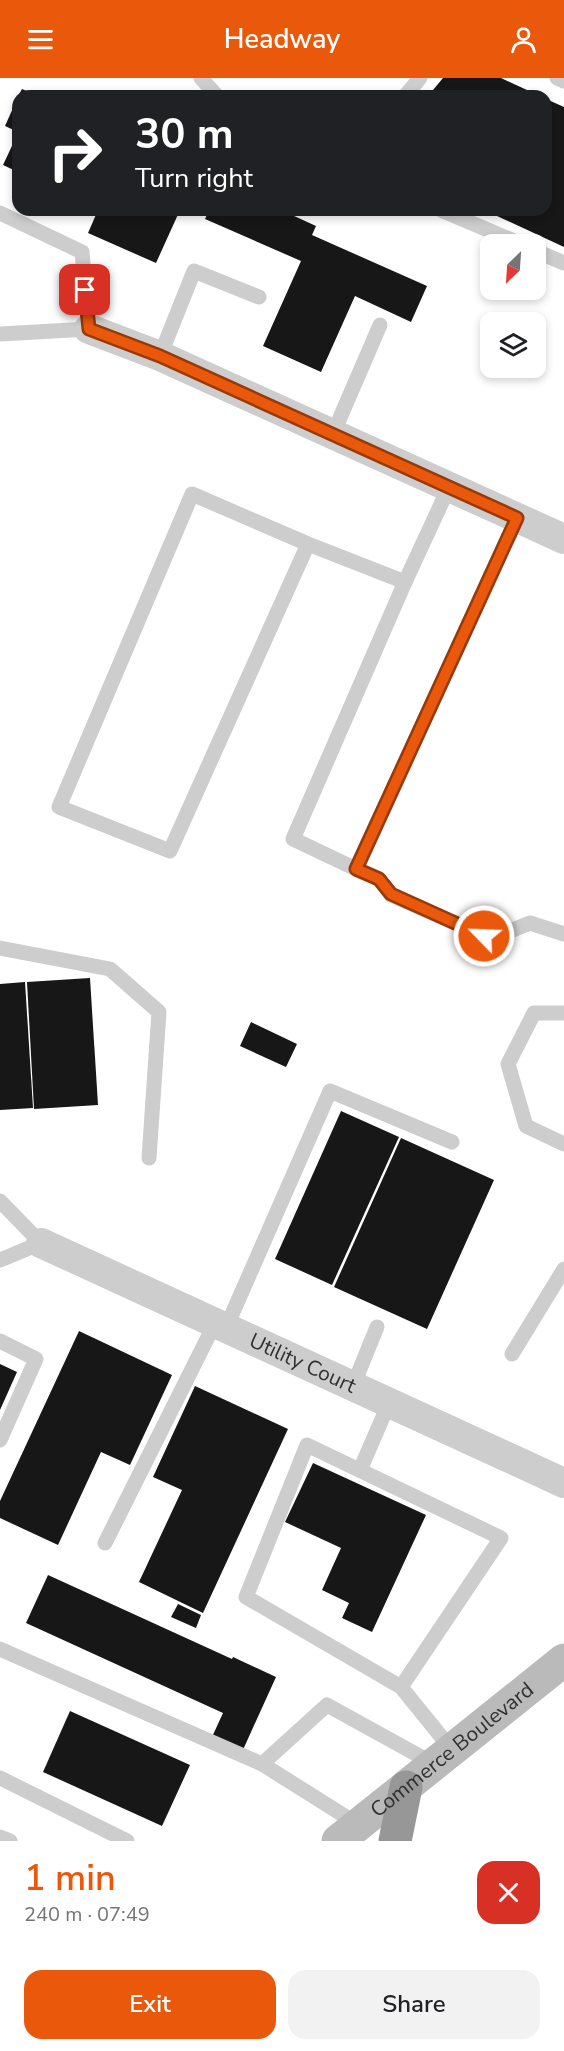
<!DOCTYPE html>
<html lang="en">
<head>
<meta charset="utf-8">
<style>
  body { margin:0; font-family:"Nunito Sans",sans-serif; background:#f2f2f2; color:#202124; height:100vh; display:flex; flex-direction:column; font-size:22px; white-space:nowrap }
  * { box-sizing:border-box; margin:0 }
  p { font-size:20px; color:#757577 }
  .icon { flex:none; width:33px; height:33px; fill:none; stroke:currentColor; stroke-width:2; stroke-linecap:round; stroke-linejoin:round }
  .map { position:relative; height:1763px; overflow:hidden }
  .details { display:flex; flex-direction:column; background:#fff; flex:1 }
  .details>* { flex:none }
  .top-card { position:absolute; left:12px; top:12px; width:540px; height:126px; border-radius:18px; box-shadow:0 3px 9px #0003; background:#202124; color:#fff; overflow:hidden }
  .needle { width:39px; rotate:205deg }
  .tools { position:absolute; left:480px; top:156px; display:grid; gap:12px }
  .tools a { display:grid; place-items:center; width:66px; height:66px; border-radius:12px; background:#fff; box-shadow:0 3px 9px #0003; font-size:30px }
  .pin { position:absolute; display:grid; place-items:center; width:51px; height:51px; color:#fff; margin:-26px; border-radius:12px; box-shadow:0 3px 9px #0006 }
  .me { position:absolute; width:66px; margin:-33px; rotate:294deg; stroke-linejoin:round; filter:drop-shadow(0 0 4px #0008) }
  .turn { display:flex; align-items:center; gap:21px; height:126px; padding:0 24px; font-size:27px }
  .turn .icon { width:78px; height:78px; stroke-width:2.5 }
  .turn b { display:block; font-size:42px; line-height:51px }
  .round { display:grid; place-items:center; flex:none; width:63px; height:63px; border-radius:18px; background:#f2f2f2 }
  .overview { display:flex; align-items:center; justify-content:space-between; height:102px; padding:0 24px }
  h1 { font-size:36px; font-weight:600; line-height:45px; color:#ea580c }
  .cta { display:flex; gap:12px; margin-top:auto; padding:12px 24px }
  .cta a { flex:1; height:69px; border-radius:18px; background:#ea580c; color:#fff; font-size:24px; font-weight:600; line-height:69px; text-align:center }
  .cta a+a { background:#f2f2f2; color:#202124 }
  header { display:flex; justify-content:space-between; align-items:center; height:78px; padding:0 24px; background:#ea580c; color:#fff; font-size:27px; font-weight:600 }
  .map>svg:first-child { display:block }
  .building { fill:#171717 }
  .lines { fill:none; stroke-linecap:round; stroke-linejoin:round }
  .lane { stroke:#cdcdcd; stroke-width:15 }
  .street { stroke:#cdcdcd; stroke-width:30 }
  .secondary { stroke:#bababa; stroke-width:33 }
  .highway { stroke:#979797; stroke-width:33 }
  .route-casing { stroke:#983908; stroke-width:15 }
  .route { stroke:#ea580c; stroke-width:10 }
  .labels { text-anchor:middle; stroke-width:6; stroke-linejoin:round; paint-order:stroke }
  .street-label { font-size:21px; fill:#303030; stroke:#fff }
</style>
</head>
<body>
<header><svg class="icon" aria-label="menu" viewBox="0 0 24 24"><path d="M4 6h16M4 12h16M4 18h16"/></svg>Headway<svg class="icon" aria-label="person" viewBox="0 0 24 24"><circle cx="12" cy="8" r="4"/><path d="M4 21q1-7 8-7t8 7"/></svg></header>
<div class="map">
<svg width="564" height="1763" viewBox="0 0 564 1763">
  <rect width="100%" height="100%" fill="#fff"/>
  <g class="building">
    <polygon points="443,0 501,0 540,18 428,18"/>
    <polygon points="22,11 38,18 18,18"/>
    <polygon points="18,19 18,54 5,48"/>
    <polygon points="546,21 564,29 564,169 484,132 546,132"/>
    <polygon points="18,55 18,94 3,87"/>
    <polygon points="98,132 180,132 156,185 88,155"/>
    <polygon points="209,132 281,132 316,148 312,157 427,208 411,244 355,218 321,294 263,268 301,183 205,141"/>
    <polygon points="90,900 98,1027 34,1031 27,904"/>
    <polygon points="25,904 33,1030 0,1032 0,906"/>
    <polygon points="251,944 297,966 286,989 240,968"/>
    <polygon points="341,1033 399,1059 332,1207 275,1181"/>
    <polygon points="401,1060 494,1102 427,1251 334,1209"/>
    <polygon points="79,1253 172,1297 130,1387 101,1374 58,1467 0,1440 0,1423"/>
    <polygon points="0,1286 17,1294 0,1332"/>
    <polygon points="195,1308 288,1351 203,1535 139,1504 182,1412 153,1399"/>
    <polygon points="313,1385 426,1437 372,1554 342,1540 349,1525 322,1512 341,1470 285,1444"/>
    <polygon points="48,1497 232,1581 233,1579 276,1599 242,1674 212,1659 223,1635 26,1545"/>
    <polygon points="178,1526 201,1537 196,1550 171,1539"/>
    <polygon points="70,1633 190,1687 162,1748 43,1694"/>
  </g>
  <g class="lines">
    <g class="lane">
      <polyline points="201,0 217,18"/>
      <polyline points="557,0 564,3"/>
      <polyline points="405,18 420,0"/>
      <polyline points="441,132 521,166"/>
      <polyline points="0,135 82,174 89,251 0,256"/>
      <polyline points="536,173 564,185"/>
      <polyline points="160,278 194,193 259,219"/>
      <polyline points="333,356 380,247"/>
      <polyline points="449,409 405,504 293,761 356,791 517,440"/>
      <polyline points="308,466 170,773 59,729 192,416 308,466 405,504"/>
      <polyline points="356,791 379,801 391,817 484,858 498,858 530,845 564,856"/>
      <polyline points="0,870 110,891 159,934 149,1080"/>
      <polyline points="564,935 534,935 508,986 526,1048 564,1066"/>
      <polyline points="0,1123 41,1165 0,1182"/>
      <polyline points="226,1250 330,1013 452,1064"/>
      <polyline points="0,1263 36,1281 0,1362"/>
      <polyline points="512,1276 564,1191"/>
      <polyline points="353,1308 377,1249"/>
      <polyline points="360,1392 389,1325"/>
      <polyline points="105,1465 215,1245"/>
      <polyline points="0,1571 262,1686 359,1747"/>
      <polyline points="401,1609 246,1519 307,1367 501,1460 401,1609 452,1672"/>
      <polyline points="262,1686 327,1627 434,1686"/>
      <polyline points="0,1700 127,1763"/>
      <polyline points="0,1759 10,1763"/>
    </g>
    <g class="street">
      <polyline points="89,251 160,278 564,461"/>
      <path id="s1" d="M 41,1165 L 564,1405"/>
    </g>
    <path class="secondary" id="s2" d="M 338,1763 L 564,1582"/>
    <polyline class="highway" points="395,1763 406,1709"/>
  </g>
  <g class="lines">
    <g class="route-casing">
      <polyline id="route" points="85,212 89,251 160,278 517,440 356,791 379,801 391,816 484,858"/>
    </g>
    <use href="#route" class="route"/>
  </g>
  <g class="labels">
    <g class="street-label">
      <text dy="7" stroke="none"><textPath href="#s1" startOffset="288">Utility Court</textPath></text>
      <text dy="7" stroke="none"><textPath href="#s2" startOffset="146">Commerce Boulevard</textPath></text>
    </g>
  </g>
</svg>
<div class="tools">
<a><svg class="needle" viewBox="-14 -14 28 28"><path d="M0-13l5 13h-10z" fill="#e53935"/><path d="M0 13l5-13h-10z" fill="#757577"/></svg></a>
<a><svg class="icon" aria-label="layers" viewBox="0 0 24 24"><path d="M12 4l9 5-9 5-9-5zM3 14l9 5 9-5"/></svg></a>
</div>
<div class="pin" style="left:85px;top:212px;background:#d93025"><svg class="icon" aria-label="arrive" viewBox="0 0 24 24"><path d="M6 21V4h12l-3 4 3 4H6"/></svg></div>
<svg class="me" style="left:484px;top:858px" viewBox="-20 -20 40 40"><circle r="17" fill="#ea580c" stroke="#fff" stroke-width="3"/><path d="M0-11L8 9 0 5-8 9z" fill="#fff"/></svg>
<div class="top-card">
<div class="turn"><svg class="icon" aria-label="right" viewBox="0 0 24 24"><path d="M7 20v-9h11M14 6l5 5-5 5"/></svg><div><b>30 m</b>Turn right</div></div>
</div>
</div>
<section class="details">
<div class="overview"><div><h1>1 min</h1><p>240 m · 07:49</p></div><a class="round" style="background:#d93025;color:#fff"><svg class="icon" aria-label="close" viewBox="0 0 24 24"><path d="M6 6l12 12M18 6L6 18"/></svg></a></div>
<div class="cta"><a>Exit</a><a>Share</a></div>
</section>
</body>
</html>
